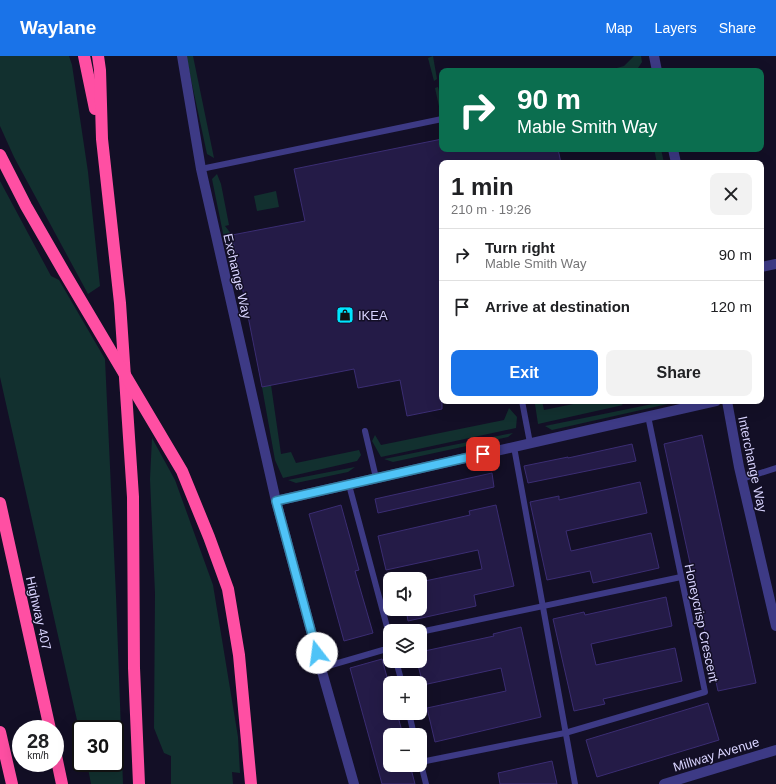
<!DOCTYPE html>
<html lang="en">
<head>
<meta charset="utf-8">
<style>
  body { margin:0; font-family:Helvetica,sans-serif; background:#f2f2f2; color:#202124; height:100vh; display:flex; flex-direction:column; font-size:15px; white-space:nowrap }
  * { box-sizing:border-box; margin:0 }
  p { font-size:13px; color:#757577 }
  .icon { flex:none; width:22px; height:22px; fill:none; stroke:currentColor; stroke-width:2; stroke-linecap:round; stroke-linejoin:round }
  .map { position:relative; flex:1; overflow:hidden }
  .drawer { position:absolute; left:439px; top:104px; width:325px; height:244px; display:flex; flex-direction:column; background:#fff; border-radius:8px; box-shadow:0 4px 16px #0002 }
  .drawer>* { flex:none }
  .top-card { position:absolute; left:439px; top:12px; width:325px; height:84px; border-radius:8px; box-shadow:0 4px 16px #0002; background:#0b6e4f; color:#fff; overflow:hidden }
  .controls { position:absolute; left:383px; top:516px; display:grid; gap:8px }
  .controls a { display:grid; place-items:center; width:44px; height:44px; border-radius:8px; background:#fff; box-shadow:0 4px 16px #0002; font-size:20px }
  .speed { position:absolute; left:12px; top:664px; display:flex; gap:8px; font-size:20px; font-weight:700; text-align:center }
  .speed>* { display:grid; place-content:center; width:52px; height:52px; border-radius:50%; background:#fff; box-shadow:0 4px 16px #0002; line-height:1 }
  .speed small { font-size:10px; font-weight:400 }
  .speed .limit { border:2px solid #111; border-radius:6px; background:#fff; color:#111 }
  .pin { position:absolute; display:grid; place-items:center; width:34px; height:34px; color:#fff; margin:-17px; border-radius:8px; box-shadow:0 2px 6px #0006 }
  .me { position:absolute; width:44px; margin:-22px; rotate:345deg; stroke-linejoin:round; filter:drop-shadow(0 0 3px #0008) }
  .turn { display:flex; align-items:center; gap:14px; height:84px; padding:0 12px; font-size:18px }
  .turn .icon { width:52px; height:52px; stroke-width:2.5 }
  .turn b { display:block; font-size:28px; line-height:34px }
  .round { display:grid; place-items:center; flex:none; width:42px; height:42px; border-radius:8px; background:#f2f2f2 }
  .overview { display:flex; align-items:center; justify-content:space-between; height:68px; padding:0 12px }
  h1 { font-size:24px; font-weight:600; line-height:30px }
  .action { display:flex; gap:8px; margin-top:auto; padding:8px 12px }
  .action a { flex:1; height:46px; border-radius:8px; background:#1a73e8; color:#fff; font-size:16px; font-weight:600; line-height:46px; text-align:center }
  .action a+a { background:#f2f2f2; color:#202124 }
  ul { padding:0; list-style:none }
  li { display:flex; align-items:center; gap:12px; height:52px; padding:0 12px; border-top:1px solid #e0e0e0 }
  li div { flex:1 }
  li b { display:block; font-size:15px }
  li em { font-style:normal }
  header { display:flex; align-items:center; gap:24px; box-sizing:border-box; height:56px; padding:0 20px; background:#1a73e8; color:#fff }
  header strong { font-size:19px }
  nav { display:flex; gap:22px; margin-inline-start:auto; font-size:14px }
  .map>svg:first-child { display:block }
  .green { fill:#12302f }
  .building { fill:#241b47; stroke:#3b2d73 }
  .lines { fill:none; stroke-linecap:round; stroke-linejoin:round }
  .service { stroke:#3d3a85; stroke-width:6 }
  .minor { stroke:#3d3a85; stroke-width:10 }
  .tertiary { stroke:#3d3a85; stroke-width:10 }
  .motorway { stroke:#ff4fa3; stroke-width:12 }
  .route-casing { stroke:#337fa1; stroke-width:10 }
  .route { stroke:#4fc3f7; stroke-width:7 }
  .labels { text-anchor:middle; stroke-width:3; stroke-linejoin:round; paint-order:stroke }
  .street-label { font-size:13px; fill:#d9d4ff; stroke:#130f26 }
  .poi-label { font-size:13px; fill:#d9d4ff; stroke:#130f26; text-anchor:start }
</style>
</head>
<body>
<header>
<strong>Waylane</strong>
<nav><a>Map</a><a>Layers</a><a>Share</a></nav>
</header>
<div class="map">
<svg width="776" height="728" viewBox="0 0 776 728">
  <rect width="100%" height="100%" fill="#130f26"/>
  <g class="green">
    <polygon points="0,0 69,0 72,9 88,116 100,230 88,238 14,101 0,70"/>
    <polygon points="186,0 193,0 214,102 207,98"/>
    <polygon points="433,0 437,23 434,25 428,2"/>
    <polygon points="634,0 641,0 642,6 638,12 627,15 606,15 624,10"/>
    <polygon points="438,31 442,48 442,54 440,55 435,32"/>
    <polygon points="654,93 661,93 664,107 657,107"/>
    <polygon points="217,118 221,128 229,169 225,170 232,179 237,206 229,207 212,123"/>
    <polygon points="0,125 51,220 59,224 105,303 116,540 123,728 91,728 87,707 115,707 115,673 81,673 81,682 0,321"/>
    <polygon points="276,135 279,151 257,155 254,140"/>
    <polygon points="271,329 281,398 291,396 296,407 359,394 361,399 357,405 283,422 275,404 262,331"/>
    <polygon points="539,345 542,345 544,354 588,345 617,345 623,349 538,368 535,348"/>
    <polygon points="667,345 681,345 552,374 545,370"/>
    <polygon points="509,352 517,361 516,372 381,401 372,385 375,379 381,389 504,364"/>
    <polygon points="513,377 508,381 393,406 384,403"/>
    <polygon points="152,382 175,424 213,529 238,681 240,717 232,716 233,728 171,728 171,700 164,697 154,672 155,537 150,423"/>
    <polygon points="355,411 348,416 296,427 288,424"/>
  </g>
  <g class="building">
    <polygon points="442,83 442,93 558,93 561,107 442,107 442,353 407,360 400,324 358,332 354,313 262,331 232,179 305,165 294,113"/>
    <polygon points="702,379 756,627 718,635 664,388"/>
    <polygon points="632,388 636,405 528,427 524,410 568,401 568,402"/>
    <polygon points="492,417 494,431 378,457 375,443"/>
    <polygon points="640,426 647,457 566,475 571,495 651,477 659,512 593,527 590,515 547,524 530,446 559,440 559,444"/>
    <polygon points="341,449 359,514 355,515 373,577 344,585 309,458"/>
    <polygon points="496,449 514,530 474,539 476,550 408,565 406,553 420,553 420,526 482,513 478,494 386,514 378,480 470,459 469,455"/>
    <polygon points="666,541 672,570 591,588 596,609 675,592 682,625 603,643 605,648 574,655 553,563 584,556 585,559"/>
    <polygon points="521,571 541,661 435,686 427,652 506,635 501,612 423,629 417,605 420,605 420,596 494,580 493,578"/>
    <polygon points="382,603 390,632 390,657 397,657 403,679 390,679 390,709 410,709 415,728 382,728 350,612"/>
    <polygon points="708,647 719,684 597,721 586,684"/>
    <polygon points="552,705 557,728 500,728 498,717"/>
  </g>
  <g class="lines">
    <g class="service">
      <polyline points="201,113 442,63"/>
      <polyline points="522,345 530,387"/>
      <polyline points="365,375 376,422"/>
      <polyline points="514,391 575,728"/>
      <polyline points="742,423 776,412"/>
      <polyline points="349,429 390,582"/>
      <polyline points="420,576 681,521"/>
      <polyline points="396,605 402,627"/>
      <polyline points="321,612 383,594"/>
      <polyline points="409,657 414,679"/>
      <polyline points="420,704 426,728"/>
      <polyline points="421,706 565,677 705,636 648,360"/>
    </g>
    <g class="minor">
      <polyline points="182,0 201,113 276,445 321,612 354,728"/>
      <polyline points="654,0 657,15"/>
      <polyline points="673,93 676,107"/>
      <polyline points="276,445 716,345"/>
      <polyline points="664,728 776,694"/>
    </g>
    <g class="tertiary">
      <polyline points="761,211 776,208"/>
      <polyline points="727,345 739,411 776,570"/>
    </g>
    <g class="motorway">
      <polyline points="84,0 95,53"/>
      <polyline points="98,0 100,14 102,83 120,247 133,441 134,612 139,728"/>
      <polyline points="0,99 26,150 64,216 182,415 209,481 228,533 239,599 251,728"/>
      <polyline points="0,447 50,673"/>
      <polyline points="0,676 12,728"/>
      <polyline points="55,695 62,728"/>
    </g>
  </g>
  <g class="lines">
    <g class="route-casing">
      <polyline id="route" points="317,597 276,445 483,398"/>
    </g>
    <use href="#route" class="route"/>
  </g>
  <defs>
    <g id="shop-square" transform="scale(0.9)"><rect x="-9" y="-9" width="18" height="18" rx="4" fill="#00e5ff" stroke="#130f26"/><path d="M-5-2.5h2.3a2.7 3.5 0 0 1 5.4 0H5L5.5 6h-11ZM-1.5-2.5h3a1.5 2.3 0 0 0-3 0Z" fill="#111"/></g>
  </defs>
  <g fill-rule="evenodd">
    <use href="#shop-square" x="345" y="259"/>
  </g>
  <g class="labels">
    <g class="street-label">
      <text transform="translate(238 220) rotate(77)" y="5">Exchange Way</text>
      <text transform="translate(753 408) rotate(78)" y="5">Interchange Way</text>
      <text transform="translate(39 557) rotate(77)" y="5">Highway 407</text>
      <text transform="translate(702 567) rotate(78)" y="5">Honeycrisp Crescent</text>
      <text transform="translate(716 698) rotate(-17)" y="5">Millway Avenue</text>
    </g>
    <g class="poi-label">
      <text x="358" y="264">IKEA</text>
    </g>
  </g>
</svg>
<div class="controls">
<a><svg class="icon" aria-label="sound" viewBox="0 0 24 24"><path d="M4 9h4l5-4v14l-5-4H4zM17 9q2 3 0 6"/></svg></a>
<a><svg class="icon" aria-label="layers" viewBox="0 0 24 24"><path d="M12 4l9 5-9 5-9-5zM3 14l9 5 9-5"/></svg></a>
<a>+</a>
<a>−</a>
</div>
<div class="speed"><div>28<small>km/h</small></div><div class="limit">30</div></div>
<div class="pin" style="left:483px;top:398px;background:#d93025"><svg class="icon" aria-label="arrive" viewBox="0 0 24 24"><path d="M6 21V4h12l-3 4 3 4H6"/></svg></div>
<svg class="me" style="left:317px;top:597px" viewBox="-20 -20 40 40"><circle r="19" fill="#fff"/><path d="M0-13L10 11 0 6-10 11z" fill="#4fc3f7"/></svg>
<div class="top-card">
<div class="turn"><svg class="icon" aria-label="right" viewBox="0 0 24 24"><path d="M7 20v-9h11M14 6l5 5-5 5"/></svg><div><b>90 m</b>Mable Smith Way</div></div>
</div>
<section class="drawer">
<div class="overview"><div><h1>1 min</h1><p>210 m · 19:26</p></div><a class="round"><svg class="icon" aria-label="close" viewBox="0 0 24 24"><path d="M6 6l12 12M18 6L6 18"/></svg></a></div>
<ul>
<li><svg class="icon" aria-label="right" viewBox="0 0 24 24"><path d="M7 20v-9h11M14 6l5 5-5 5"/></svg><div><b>Turn right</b><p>Mable Smith Way</p></div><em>90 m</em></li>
<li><svg class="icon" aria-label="arrive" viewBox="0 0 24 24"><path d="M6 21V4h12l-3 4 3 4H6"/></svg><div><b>Arrive at destination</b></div><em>120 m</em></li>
</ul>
<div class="action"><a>Exit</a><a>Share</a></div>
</section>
</div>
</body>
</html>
